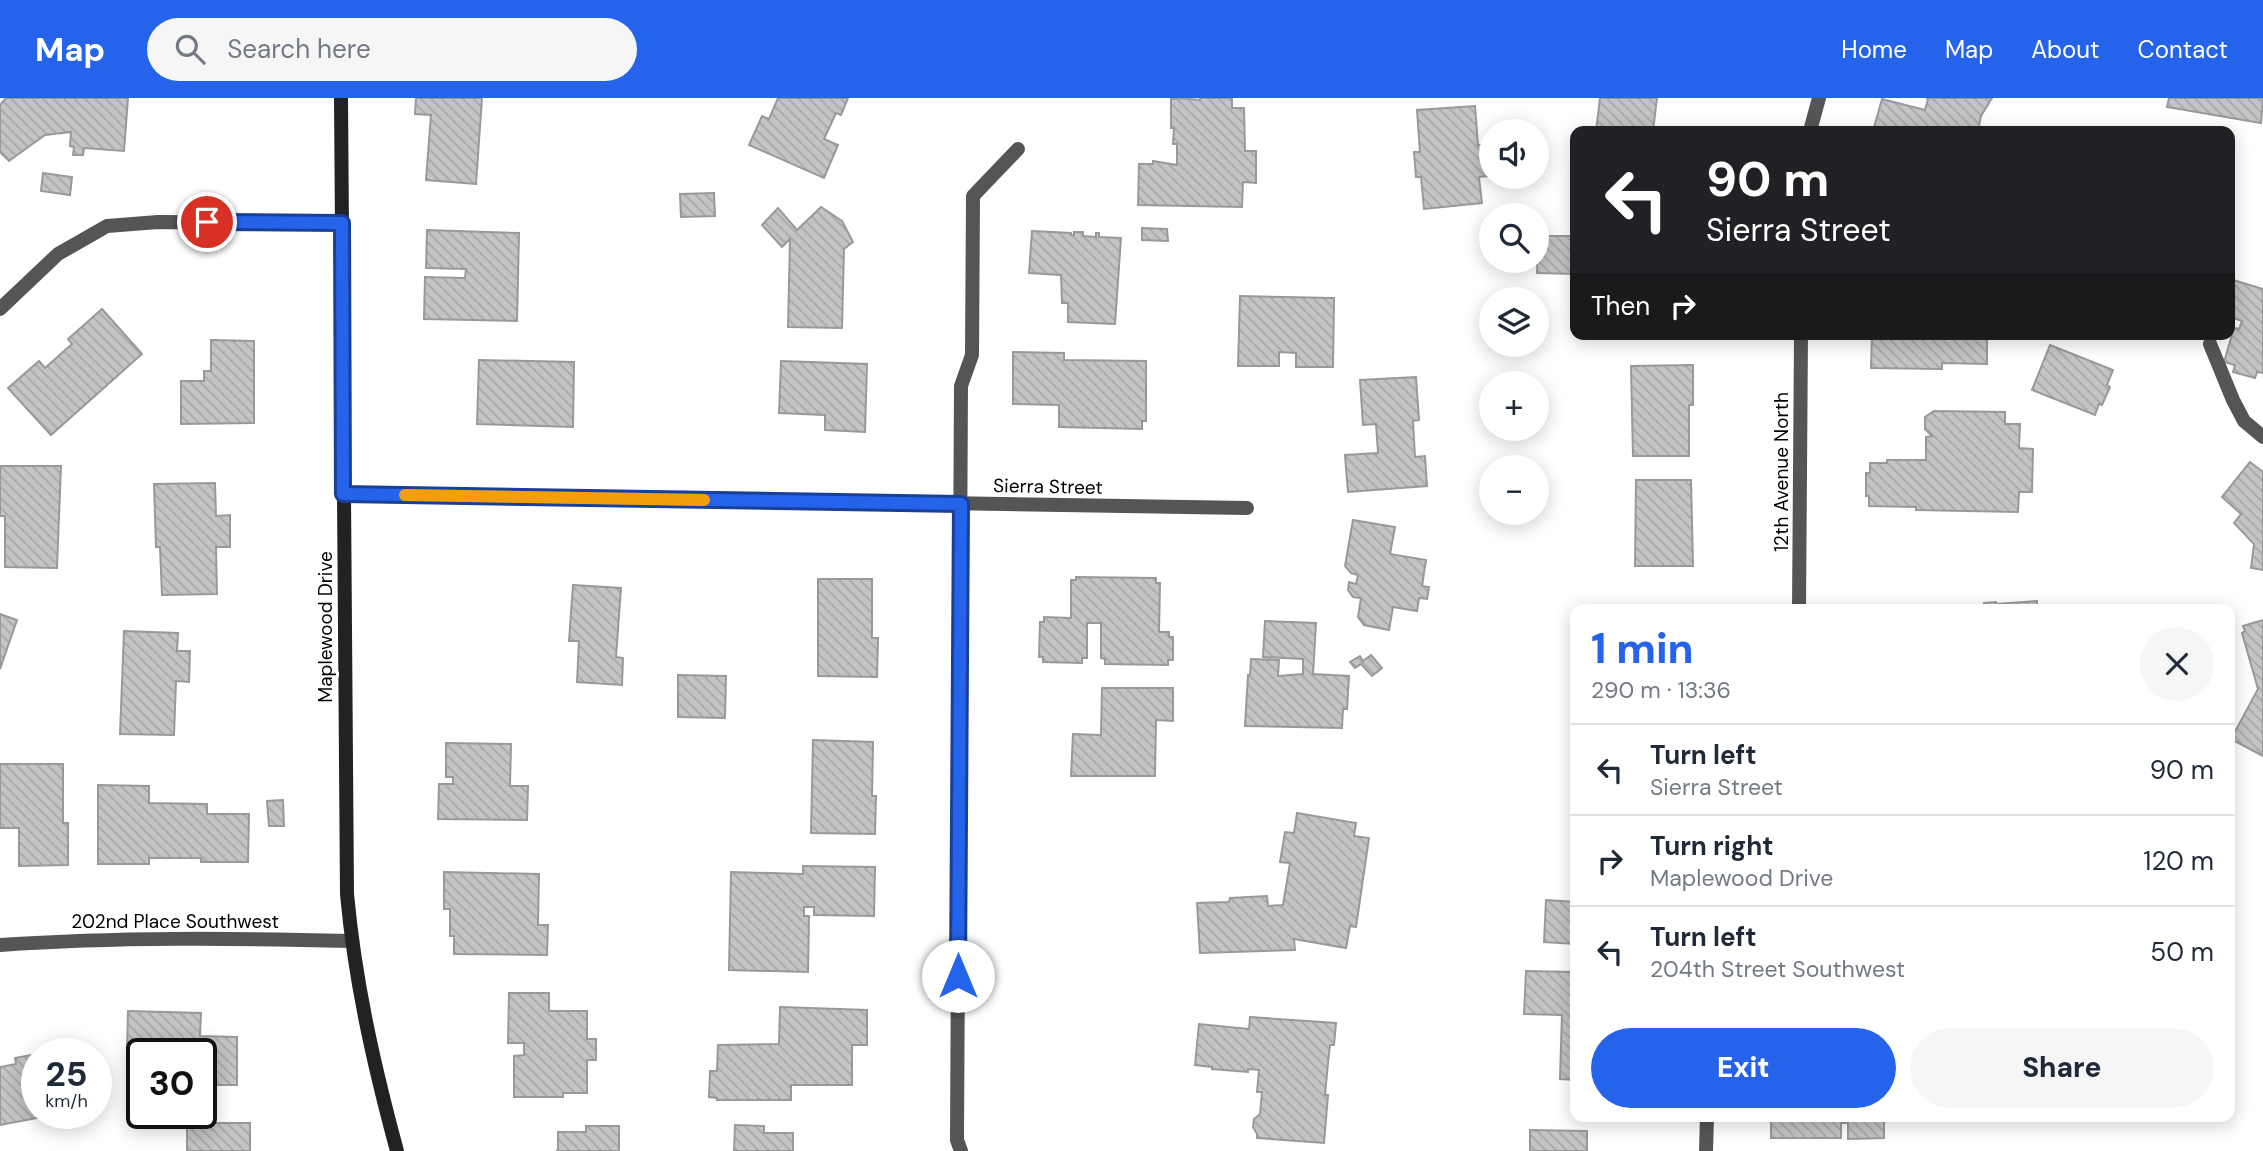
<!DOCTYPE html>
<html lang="en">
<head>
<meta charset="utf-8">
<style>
  body { margin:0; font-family:"DM Sans",sans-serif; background:#f6f6f7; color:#1f2937; height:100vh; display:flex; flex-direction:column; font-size:26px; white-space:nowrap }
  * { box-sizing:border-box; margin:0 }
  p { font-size:23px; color:#747a83 }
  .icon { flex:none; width:38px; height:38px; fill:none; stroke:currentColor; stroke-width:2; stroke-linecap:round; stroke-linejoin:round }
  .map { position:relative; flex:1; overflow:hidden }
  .details { position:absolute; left:1570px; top:506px; width:665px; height:518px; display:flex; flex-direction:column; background:#fff; border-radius:14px; box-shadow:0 4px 18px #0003 }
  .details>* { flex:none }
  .guide { position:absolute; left:1570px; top:28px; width:665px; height:214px; border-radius:14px; box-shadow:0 4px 18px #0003; background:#202124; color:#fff; overflow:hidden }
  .tools { position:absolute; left:1479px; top:21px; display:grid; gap:14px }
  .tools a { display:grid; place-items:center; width:70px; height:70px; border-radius:50%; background:#fff; box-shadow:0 4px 18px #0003; font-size:35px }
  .speed { position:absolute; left:21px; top:940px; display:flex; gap:14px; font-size:35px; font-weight:700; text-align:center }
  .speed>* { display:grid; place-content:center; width:91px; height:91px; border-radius:50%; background:#fff; box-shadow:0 4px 18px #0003; line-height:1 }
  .speed small { font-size:18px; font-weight:400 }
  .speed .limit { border:4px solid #111; border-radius:10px; background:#fff; color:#111 }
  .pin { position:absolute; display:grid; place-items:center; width:60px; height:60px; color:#fff; margin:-30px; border:4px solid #fff; border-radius:50%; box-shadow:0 2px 7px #0007 }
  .me { position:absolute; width:77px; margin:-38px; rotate:0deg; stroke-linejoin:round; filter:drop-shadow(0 0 5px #0008) }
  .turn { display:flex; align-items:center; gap:24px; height:147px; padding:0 21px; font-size:32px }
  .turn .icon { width:91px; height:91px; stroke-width:2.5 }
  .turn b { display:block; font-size:49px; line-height:60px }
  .then { display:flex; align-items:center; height:66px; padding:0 21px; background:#0003; gap:14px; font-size:26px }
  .round { display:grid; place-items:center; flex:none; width:74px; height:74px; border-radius:37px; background:#f6f6f7 }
  .overview { display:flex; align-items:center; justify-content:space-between; height:119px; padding:0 21px }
  h1 { font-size:42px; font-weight:800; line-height:52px; color:#2563eb }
  .cta { display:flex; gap:14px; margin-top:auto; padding:14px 21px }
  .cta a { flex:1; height:80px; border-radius:42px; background:#2563eb; color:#fff; font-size:28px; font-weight:800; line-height:80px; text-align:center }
  .cta a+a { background:#f6f6f7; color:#1f2937 }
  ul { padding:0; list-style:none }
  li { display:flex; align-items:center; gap:21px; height:91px; padding:0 21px; border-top:2px solid #e0e1e3 }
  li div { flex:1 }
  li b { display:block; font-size:26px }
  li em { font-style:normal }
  header { display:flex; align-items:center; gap:42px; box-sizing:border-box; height:98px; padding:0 35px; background:#2563eb; color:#fff }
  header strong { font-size:33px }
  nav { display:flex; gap:38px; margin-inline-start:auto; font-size:24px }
  .search { width:490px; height:63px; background:#f6f6f7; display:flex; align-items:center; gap:18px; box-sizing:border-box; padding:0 24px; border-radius:38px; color:#747a83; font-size:26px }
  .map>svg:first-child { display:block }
  .building { fill:url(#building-back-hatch); stroke:#999; stroke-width:2 }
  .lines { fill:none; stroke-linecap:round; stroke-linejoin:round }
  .lane { stroke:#555; stroke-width:14 }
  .street { stroke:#555; stroke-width:14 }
  .secondary { stroke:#222; stroke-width:14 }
  .route-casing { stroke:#184099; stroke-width:18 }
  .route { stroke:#2563eb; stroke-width:12 }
  .slow { stroke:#f59e0b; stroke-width:12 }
  .labels { text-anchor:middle; stroke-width:6; stroke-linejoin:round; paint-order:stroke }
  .street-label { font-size:19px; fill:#000; stroke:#fff }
</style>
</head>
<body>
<header>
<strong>Map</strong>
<div class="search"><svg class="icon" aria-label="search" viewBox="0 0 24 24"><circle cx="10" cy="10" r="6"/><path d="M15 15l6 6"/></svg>Search here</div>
<nav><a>Home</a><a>Map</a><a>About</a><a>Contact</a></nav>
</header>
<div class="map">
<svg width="2263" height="1053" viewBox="0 0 2263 1053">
  <defs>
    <pattern id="building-back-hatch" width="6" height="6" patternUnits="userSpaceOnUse" patternTransform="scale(1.75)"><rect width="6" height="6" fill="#c4c4c4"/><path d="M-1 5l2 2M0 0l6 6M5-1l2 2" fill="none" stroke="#a7a7a7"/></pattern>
  </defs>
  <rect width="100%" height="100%" fill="#fff"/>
  <g class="building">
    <polygon points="6,0 128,0 124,53 84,50 83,57 73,57 74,49 70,48 71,34 45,37 9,63 0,54 0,7"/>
    <polygon points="416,0 482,0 476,86 426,82 431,17 415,16"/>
    <polygon points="778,0 848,0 841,17 836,15 824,41 838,47 824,80 749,47 762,18 769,21"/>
    <polygon points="1179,0 1200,2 1200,0 1232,0 1232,10 1244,10 1245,53 1256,53 1256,85 1243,84 1242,109 1138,107 1139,66 1153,66 1153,63 1177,67 1177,46 1173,46 1174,30 1171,30 1171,1"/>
    <polygon points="1600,0 1657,0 1653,33 1596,33"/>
    <polygon points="1926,0 1992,0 1981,18 1978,33 1873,33 1882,1 1925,12 1928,1"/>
    <polygon points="2169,0 2263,0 2261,25 2167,9"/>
    <polygon points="1475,8 1478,47 1486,47 1489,78 1479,79 1482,105 1424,111 1421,79 1416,79 1414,54 1420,54 1417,12"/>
    <polygon points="43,75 72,79 70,97 41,93"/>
    <polygon points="714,95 715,118 681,119 680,96"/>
    <polygon points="821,109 842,123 853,144 844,151 842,230 788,229 790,141 782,149 762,127 778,110 797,132"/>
    <polygon points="1142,130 1167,131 1168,143 1142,142"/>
    <polygon points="427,132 519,135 517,223 424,221 425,179 465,180 466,171 426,170"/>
    <polygon points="1032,133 1071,135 1071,137 1074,137 1074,134 1083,134 1083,138 1096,139 1096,135 1099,135 1099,139 1121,140 1115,226 1068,224 1068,205 1062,205 1061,177 1029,175"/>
    <polygon points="1538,138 1575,138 1575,176 1537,175"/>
    <polygon points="2230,181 2263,191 2263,275 2257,274 2255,280 2233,274 2235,267 2224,264 2234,230 2239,231 2242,223 2231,219 2230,221"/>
    <polygon points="1240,198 1334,200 1333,269 1296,269 1296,255 1279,254 1279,268 1238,268"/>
    <polygon points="102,211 142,256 51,337 8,290 39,263 45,270 72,246 68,241"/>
    <polygon points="1867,236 1987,236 1987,266 1942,265 1942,271 1871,270 1872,236"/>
    <polygon points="211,242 254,243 254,325 181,326 181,283 204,283 204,273 211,273"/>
    <polygon points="2050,247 2113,272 2107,287 2110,289 2102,307 2099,306 2095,317 2032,292"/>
    <polygon points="1013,254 1064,255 1064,262 1146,263 1146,323 1142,323 1142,331 1059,329 1059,307 1013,306"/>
    <polygon points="479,262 574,264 573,329 477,326"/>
    <polygon points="781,263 867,266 865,334 825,332 825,317 779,315"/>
    <polygon points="1693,267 1693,307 1689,307 1689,358 1633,358 1631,268"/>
    <polygon points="1416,279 1419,322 1413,323 1415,359 1425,358 1427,388 1348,394 1345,357 1378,355 1376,326 1363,327 1360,282"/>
    <polygon points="1934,313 2005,314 2005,326 2020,326 2019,350 2033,351 2032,394 2019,394 2018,414 1916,412 1916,409 1869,408 1869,398 1866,398 1866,375 1870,375 1870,365 1887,365 1887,362 1926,362 1926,339 1932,338 1925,331 1925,319"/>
    <polygon points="2250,364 2263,374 2263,472 2251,470 2254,446 2234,425 2241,416 2222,399"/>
    <polygon points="0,368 61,368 57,470 5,469 5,418 0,418"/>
    <polygon points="1636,382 1691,382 1693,468 1635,468"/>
    <polygon points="215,385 216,418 230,417 230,449 216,449 217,496 162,497 160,449 156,449 154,386"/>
    <polygon points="1353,422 1395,429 1390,456 1426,462 1422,488 1429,489 1427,501 1419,500 1417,513 1393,509 1389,532 1364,527 1358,519 1361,500 1353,499 1348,492 1349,484 1356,486 1358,477 1351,475 1345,468"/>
    <polygon points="1076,479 1156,480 1156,485 1160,485 1159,534 1169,534 1169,539 1173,539 1173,562 1168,562 1168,567 1105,566 1105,561 1101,560 1101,525 1087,525 1087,560 1082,560 1082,565 1043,564 1043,559 1039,559 1040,524 1044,524 1044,519 1071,520 1071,482 1076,482"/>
    <polygon points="818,481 872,481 872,540 878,540 877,579 818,578"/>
    <polygon points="573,487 621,490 616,559 623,560 622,587 577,584 579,543 569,543"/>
    <polygon points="2037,503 2037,511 1984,511 1984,505 1996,504 1996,506"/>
    <polygon points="0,516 17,522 0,571"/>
    <polygon points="2263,522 2263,658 2231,641 2258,591 2242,535 2245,533 2243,528"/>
    <polygon points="1265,523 1316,525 1313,576 1349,578 1347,611 1343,611 1342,630 1245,628 1248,577 1250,577 1251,561 1279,562 1278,578 1303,576 1303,561 1263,559"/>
    <polygon points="124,533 178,535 177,553 190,553 189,584 176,583 174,637 120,636"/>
    <polygon points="1371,557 1382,570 1372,578 1361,566 1355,570 1350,564 1360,558 1363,563"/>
    <polygon points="678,577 726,578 725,620 678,619"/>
    <polygon points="1102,590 1173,590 1173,623 1156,622 1155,678 1071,678 1073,636 1101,637"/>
    <polygon points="813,642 873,644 872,698 876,698 875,736 811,735"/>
    <polygon points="446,645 511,646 510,688 528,688 527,722 438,721 439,686 453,686 453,679 446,679"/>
    <polygon points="0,666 63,666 63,725 68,725 68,767 19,768 19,730 0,730"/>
    <polygon points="98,687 149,688 149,705 207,706 207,716 249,716 248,764 201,764 201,760 149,760 149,766 98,766"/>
    <polygon points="283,702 284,728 269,728 267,703"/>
    <polygon points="1297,715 1356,725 1354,738 1369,740 1356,829 1350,828 1346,850 1294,841 1295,852 1200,855 1197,805 1229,804 1230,800 1267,798 1268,808 1283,807 1290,765 1280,764 1285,734 1294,735"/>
    <polygon points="803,768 875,769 874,818 814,817 814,809 804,809 804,818 809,818 808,874 729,872 731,774 803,776"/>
    <polygon points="444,774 539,776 538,827 548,827 547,857 454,856 454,838 450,838 450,811 444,811"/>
    <polygon points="1546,802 1575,804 1575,846 1544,844"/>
    <polygon points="1526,873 1575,874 1575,982 1560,981 1562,917 1524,916"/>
    <polygon points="509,895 549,895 549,913 587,913 587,941 596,941 596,962 587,962 587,995 563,995 563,999 514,999 514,958 524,957 524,945 508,945"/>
    <polygon points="780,909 867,912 867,947 852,947 852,987 791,987 791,1002 717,1002 717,1000 709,999 710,973 717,973 718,947 779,946"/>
    <polygon points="128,913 201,915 200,938 237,939 237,987 201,987 201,956 142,956 142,986 138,986 139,954 127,954"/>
    <polygon points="1250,919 1336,925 1334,947 1330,947 1328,965 1325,997 1328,997 1324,1045 1257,1040 1257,1036 1253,1029 1254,1021 1260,1016 1262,994 1257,994 1259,972 1248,971 1248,974 1212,971 1212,969 1195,967 1199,926 1249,931"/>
    <polygon points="37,956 37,1015 63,1015 0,1027 0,969 16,966 15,960"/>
    <polygon points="1771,1018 1884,1018 1884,1040 1848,1041 1848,1025 1841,1025 1841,1040 1771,1040"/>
    <rect x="187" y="1025" width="63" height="28"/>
    <polygon points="735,1027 764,1028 764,1035 793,1035 793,1053 734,1053"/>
    <polygon points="586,1028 619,1028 619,1053 556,1053 558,1052 558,1034 586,1034"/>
    <polygon points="1530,1032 1587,1033 1587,1053 1530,1053"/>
  </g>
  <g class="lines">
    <polyline class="lane" points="2210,246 2233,302 2244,323 2263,339"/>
    <g class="street">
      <polyline points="1810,33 1819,0"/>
      <polyline points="0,211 58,156 107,128 158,124 342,125"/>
      <polyline points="343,395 1247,410"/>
      <polyline points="1799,511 1801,236"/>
      <path d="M 0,847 C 117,839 234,840 351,843"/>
      <polyline points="961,1053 957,1042 961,288 972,257 973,98 1018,51"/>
      <polyline points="1706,1053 1707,1018"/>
    </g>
    <path class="secondary" d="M 341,0 L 347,796 C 355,884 374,968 397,1053"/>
  </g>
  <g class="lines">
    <g class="route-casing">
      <polyline id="route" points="207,124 342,125 343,396 961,406 958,878"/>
    </g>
    <use href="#route" class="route"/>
    <polyline class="slow" points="405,397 704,402"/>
  </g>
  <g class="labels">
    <g class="street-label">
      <text transform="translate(1781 374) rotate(-90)" y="7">12th Avenue North</text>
      <text transform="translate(1048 388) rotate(1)" y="7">Sierra Street</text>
      <text transform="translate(325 529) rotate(-90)" y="7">Maplewood Drive</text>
      <text x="175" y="830">202nd Place Southwest</text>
    </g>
  </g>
</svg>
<div class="tools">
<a><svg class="icon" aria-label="sound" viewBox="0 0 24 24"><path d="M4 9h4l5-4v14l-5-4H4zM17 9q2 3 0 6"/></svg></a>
<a><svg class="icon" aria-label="search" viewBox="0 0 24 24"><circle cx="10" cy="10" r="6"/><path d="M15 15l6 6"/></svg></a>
<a><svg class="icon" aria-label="layers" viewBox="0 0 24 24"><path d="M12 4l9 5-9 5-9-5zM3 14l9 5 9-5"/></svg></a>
<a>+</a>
<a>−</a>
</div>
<div class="speed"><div>25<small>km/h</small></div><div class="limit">30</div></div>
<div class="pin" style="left:207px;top:124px;background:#d93025"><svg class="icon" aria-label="arrive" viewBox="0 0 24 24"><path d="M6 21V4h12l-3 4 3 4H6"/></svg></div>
<svg class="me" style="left:958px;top:878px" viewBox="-20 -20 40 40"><circle r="19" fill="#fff"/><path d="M0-13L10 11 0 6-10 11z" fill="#2563eb"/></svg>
<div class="guide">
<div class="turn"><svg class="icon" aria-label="left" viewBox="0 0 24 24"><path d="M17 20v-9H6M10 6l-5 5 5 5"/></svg><div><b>90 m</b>Sierra Street</div></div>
<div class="then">Then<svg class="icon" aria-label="right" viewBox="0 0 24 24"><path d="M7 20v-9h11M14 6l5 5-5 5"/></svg></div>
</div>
<section class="details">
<div class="overview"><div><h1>1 min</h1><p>290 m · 13:36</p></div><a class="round"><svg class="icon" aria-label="close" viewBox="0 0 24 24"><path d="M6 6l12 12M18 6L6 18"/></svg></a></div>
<ul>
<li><svg class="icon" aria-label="left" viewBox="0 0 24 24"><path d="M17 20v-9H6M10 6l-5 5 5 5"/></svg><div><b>Turn left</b><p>Sierra Street</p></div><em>90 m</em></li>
<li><svg class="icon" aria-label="right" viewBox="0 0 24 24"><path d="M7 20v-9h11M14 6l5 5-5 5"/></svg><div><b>Turn right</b><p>Maplewood Drive</p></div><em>120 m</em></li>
<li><svg class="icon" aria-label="left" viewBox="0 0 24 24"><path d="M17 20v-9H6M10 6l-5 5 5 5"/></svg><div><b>Turn left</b><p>204th Street Southwest</p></div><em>50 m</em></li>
</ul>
<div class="cta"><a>Exit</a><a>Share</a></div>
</section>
</div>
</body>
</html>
